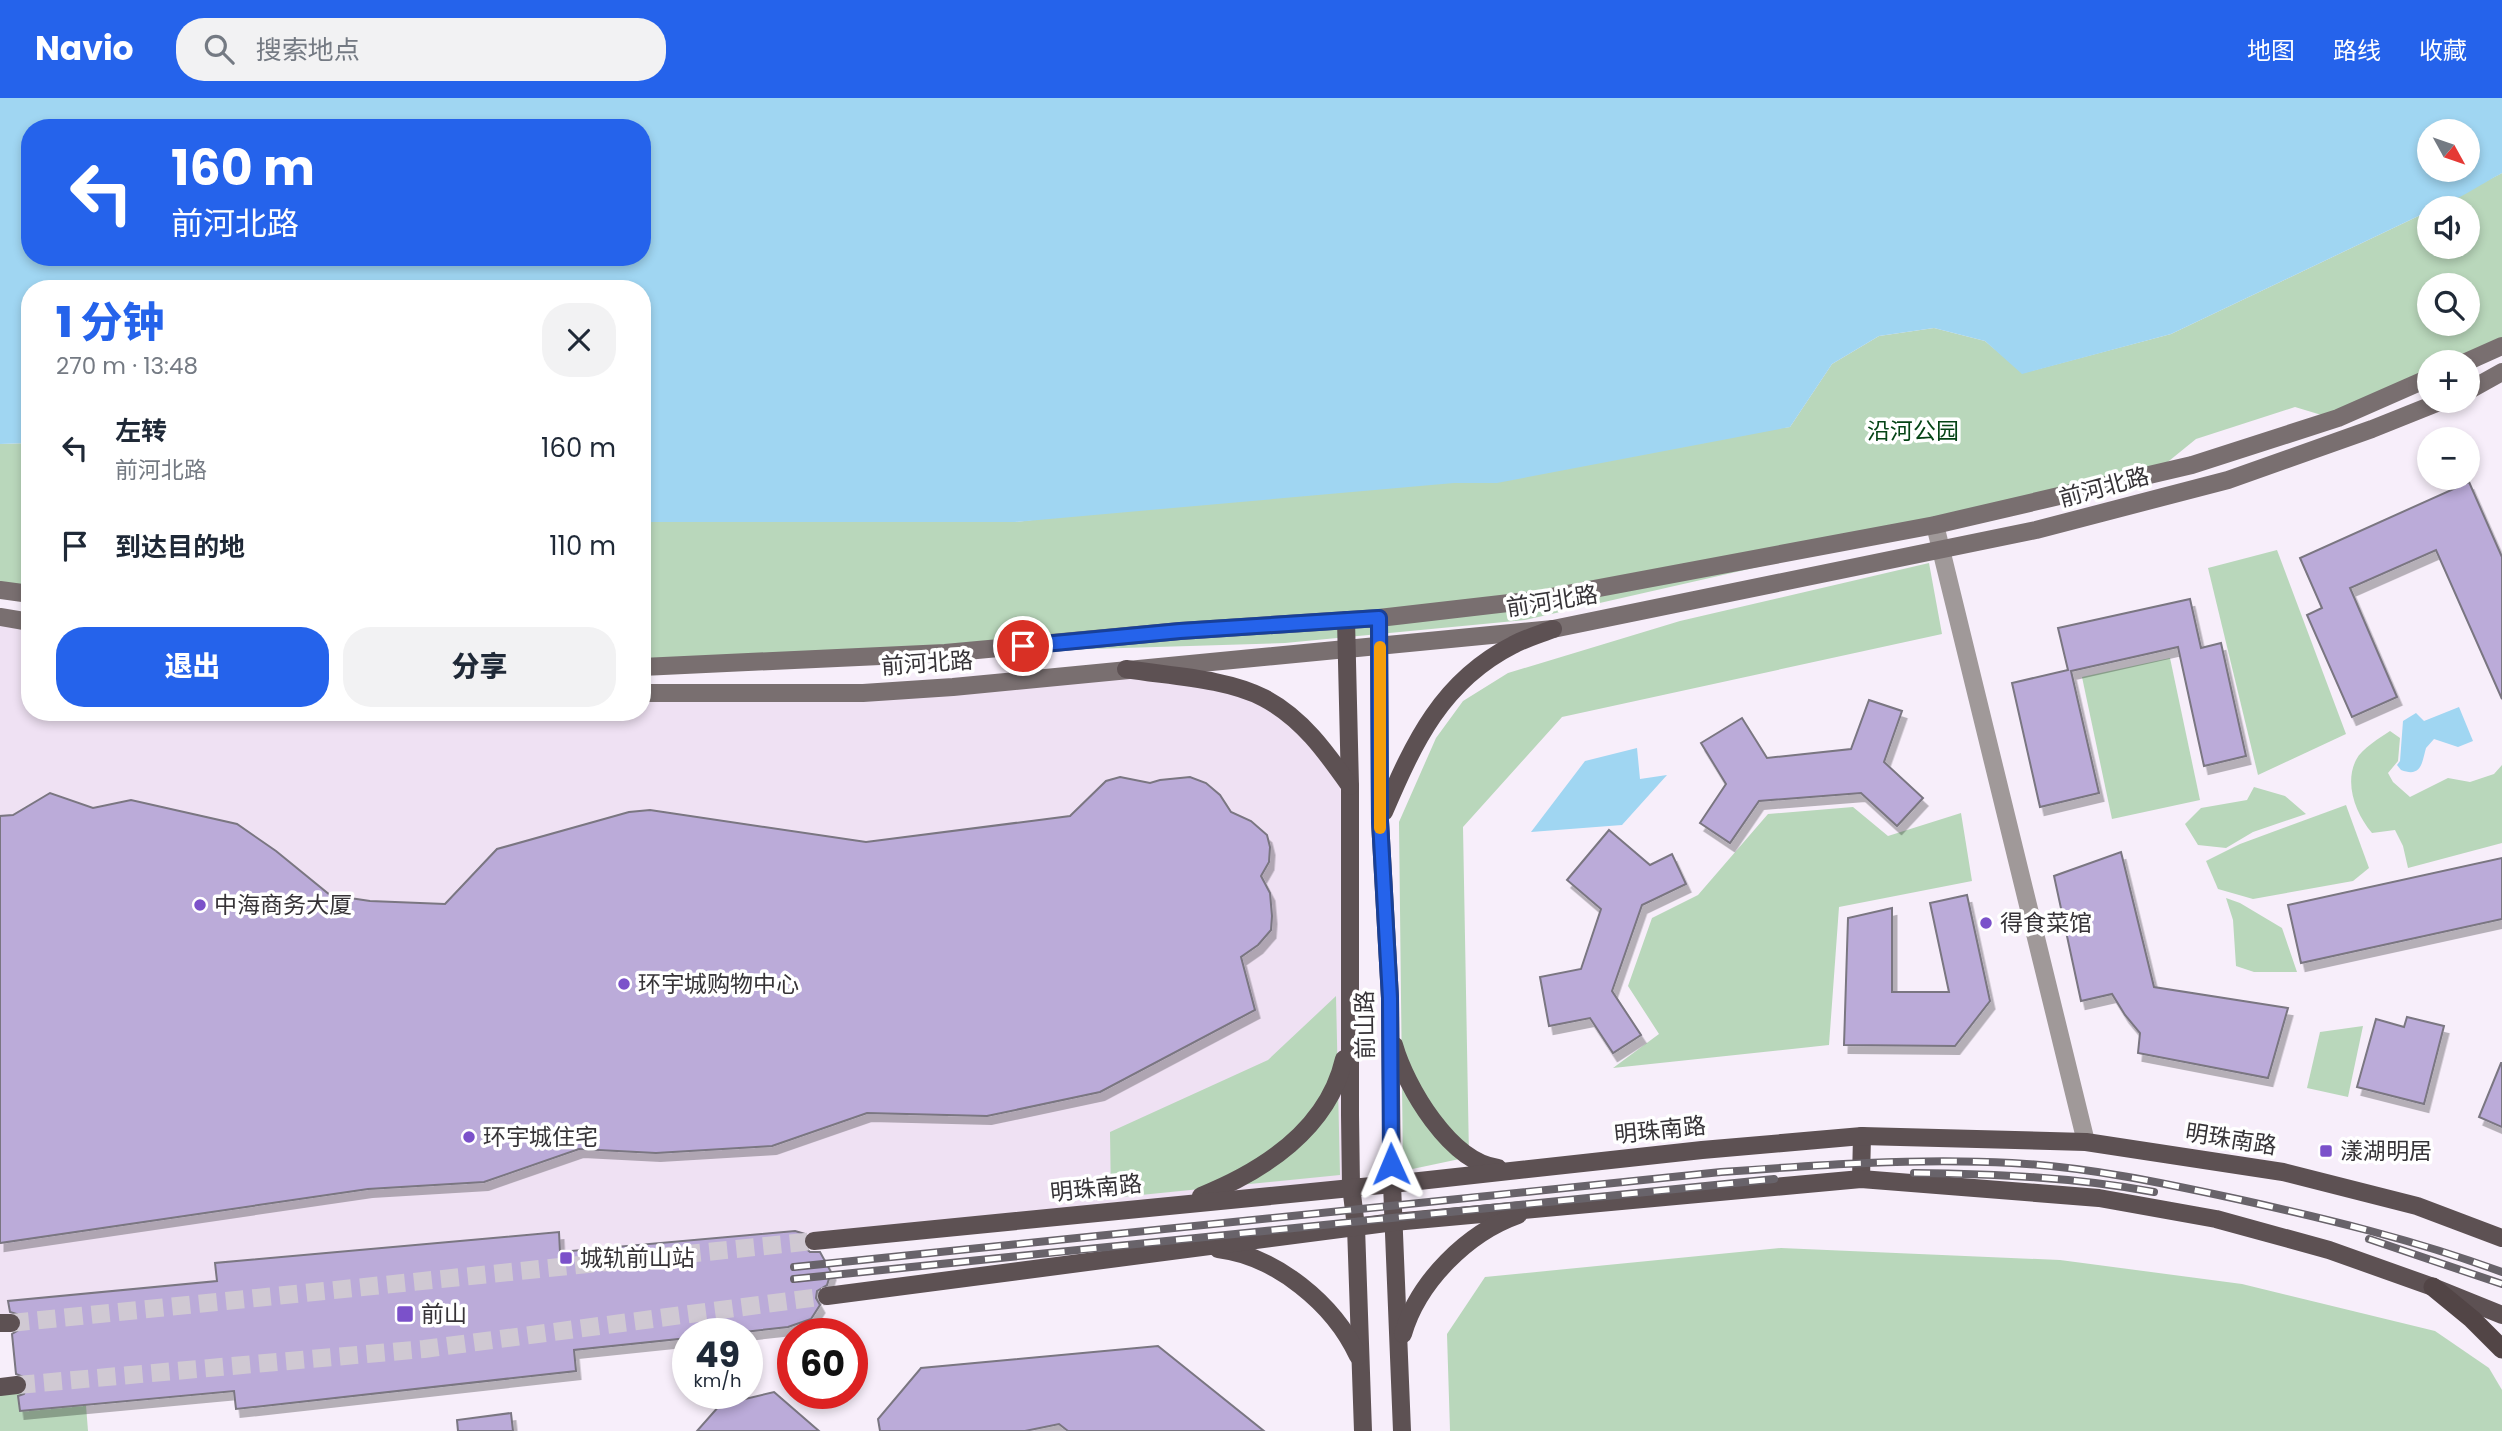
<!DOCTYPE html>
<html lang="zh">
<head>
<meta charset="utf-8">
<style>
  body { margin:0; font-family:Poppins,"Noto Sans SC",sans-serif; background:#f2f2f3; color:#1f2937; height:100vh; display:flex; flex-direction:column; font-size:26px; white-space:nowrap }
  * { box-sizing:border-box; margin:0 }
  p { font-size:23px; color:#747a83 }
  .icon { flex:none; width:38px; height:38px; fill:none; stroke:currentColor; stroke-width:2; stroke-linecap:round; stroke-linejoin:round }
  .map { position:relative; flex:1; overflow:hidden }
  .panel { position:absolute; left:21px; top:182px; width:630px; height:441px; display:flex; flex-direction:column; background:#fff; border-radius:28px; box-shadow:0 4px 10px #0003 }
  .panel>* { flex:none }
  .top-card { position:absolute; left:21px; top:21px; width:630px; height:147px; border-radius:28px; box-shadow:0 4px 10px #0003; background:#2563eb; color:#fff; overflow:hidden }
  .needle { width:46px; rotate:130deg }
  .fabs { position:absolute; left:2417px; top:21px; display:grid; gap:14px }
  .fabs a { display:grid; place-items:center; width:63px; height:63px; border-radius:50%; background:#fff; box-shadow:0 4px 10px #0003; font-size:35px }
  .speed { position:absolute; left:672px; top:1220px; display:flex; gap:14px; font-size:35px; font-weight:700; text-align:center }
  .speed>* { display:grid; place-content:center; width:91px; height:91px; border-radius:50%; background:#fff; box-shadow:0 4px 10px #0003; line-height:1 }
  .speed small { font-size:18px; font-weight:400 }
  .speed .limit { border:10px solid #d22; background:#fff; color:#111 }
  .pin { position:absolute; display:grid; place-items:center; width:60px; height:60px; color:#fff; margin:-30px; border:4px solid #fff; border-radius:50%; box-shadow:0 2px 7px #0007 }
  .me { position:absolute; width:77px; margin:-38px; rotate:359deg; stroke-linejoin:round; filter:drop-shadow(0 0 5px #0008) }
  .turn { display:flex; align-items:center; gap:24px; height:147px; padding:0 35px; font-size:32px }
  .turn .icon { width:91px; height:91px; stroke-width:2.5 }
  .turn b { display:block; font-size:49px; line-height:60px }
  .round { display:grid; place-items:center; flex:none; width:74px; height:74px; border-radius:28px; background:#f2f2f3 }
  .overview { display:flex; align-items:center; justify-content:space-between; height:119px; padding:0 35px }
  h1 { font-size:42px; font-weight:800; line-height:52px; color:#2563eb }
  .primary-button { display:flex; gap:14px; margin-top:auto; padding:14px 35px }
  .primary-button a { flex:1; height:80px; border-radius:28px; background:#2563eb; color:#fff; font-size:28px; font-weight:800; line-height:80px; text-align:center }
  .primary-button a+a { background:#f2f2f3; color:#1f2937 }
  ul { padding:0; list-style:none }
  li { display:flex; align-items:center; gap:21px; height:98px; padding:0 35px }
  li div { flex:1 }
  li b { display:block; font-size:26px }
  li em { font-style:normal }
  header { display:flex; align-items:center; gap:42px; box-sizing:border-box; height:98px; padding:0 35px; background:#2563eb; color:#fff }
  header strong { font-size:33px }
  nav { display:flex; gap:38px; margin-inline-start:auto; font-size:24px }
  .search { width:490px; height:63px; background:#f2f2f3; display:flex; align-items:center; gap:18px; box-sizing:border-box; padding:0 24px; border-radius:28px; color:#747a83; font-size:26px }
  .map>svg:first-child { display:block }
  .built { fill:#efe1f3 }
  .green { fill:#b9d7bb; fill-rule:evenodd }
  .water { fill:#a0d6f2; fill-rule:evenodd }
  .building { fill:#bbabd9; stroke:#7a7681; stroke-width:2; filter:url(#shadow) }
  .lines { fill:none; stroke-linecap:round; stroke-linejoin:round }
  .primary-tunnel { stroke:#d0c9d3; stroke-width:18; stroke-dasharray:18 9; stroke-linecap:butt }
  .minor { stroke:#a09999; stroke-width:18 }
  .secondary { stroke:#796f70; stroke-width:18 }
  .primary { stroke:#5d5153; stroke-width:18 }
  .trunk { stroke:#524546; stroke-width:19 }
  .rail-casing { stroke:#68636a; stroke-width:8 }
  .rail { stroke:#fff; stroke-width:5; stroke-dasharray:16; stroke-linecap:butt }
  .route-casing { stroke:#184099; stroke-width:18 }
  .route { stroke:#2563eb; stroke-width:12 }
  .slow { stroke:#f59e0b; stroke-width:12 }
  .poi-dot { fill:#7b51ca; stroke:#fff; stroke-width:2.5 }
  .labels { text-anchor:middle; stroke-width:7; stroke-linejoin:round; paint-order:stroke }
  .park-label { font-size:23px; fill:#044415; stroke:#fff }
  .street-label { font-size:23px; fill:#363337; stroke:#fff }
  .poi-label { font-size:23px; fill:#363337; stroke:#fff; text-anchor:start }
</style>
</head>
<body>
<header>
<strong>Navio</strong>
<div class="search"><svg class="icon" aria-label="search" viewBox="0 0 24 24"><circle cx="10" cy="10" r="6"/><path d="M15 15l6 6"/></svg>搜索地点</div>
<nav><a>地图</a><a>路线</a><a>收藏</a></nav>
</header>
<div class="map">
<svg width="2502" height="1333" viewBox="0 0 2502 1333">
  <defs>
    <filter id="shadow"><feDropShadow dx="4.5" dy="8" stdDeviation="0" flood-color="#0004"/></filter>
  </defs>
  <rect width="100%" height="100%" fill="#f7eefa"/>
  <polygon class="built" points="0,519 30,524 30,614 642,614 642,593 864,595 1126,572 1262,599 1349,689 1351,1088 0,1225"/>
  <g class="green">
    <path d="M 2502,75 L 2502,255 L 2468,274 L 2468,264 L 2429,264 L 2429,289 L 2338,322 L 2295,309 L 2196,341 L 2148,380 L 1525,522 L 1285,545 L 642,565 L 642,424 L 1015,424 L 1790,329 L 1832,266 L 1879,238 L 1934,230 L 1985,243 L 2023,275 L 2171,236 L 2429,113 L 2429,149 L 2468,149 L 2468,110 L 2434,110 ZM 2429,187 L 2468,187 L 2468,226 L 2429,226 Z"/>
    <polygon points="30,345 30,489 0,484 0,346"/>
    <polygon points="2277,452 2346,636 2258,677 2208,470"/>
    <polygon points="1929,465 1942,536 1562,619 1463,729 1469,1059 1403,1073 1399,724 1436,640 1463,603 1508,575 1680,523"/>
    <polygon points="2170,560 2200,702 2112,721 2082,579"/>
    <path d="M 2390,633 L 2400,640 L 2398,663 L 2388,675 L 2393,684 L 2410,699 L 2448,680 L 2470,684 L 2494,676 L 2502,667 L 2502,745 L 2408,770 L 2403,748 L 2395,732 L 2372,735 C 2356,716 2344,686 2356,662 C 2362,650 2380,640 2390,633 Z"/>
    <polygon points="2254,689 2285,698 2306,716 2253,734 2226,750 2198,747 2185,726 2201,710 2247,702"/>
    <polygon points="2346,707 2369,770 2353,783 2253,801 2218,791 2206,763 2240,746"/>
    <polygon points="1853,709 1888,738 1961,715 1972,783 1839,809 1829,947 1613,970 1659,936 1628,888 1652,820 1698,797 1768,716"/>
    <polygon points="2226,800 2240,805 2282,830 2297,874 2254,874 2236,868 2233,822"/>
    <polygon points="1336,898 1340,1077 1111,1100 1110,1034 1268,962"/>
    <polygon points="2363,928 2348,999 2307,990 2320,934"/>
    <polygon points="1781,1150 2060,1162 2242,1186 2435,1233 2489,1270 2502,1292 2502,1333 1450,1333 1447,1236 1485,1179"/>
    <polygon points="84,1282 88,1333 0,1333 0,1289"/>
  </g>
  <g class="water">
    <path d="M 0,0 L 2502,0 L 2502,75 C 2485,84 2446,110 2429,110 L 2429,113 L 2171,236 L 2022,276 L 1985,243 L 1934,230 L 1879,238 L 1832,266 L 1790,329 L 1497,385 L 1454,385 L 1015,424 L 642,424 L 642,191 L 30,191 L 30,345 L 0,346 ZM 30,30 L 642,30 L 642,159 L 30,159 ZM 2429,33 L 2468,33 L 2468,72 L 2429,72 Z"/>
    <path d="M 2459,609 L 2473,643 L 2458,649 L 2434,641 L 2426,650 C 2422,664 2422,680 2401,672 L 2397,667 L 2400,663 L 2403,623 L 2416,615 L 2424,623 Z"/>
    <polygon points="1637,650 1640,681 1667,677 1622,727 1531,734 1585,663"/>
  </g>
  <g class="building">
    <polygon points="2469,384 2502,459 2502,601 2436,452 2350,490 2397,599 2352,619 2307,517 2322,510 2300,460"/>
    <polygon points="2190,501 2201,550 2221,545 2246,658 2204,668 2178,549 2071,573 2099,695 2040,709 2012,585 2068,572 2058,530"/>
    <polygon points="1869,602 1902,613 1884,664 1923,700 1897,728 1861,695 1759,703 1730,745 1700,725 1726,686 1701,645 1742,620 1767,660 1851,651"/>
    <polygon points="1120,679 1150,685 1160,682 1190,679 1206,685 1220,697 1231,714 1251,723 1267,737 1270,749 1269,764 1261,778 1270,795 1272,818 1271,832 1258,847 1241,859 1255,912 1100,994 987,1018 867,1015 772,1048 656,1055 579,1051 484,1084 368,1091 0,1145 0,718 13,717 50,695 93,710 131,702 237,726 276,753 330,797 370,803 445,806 497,751 629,714 650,712 866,744 1070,718 1106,683"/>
    <polygon points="1609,732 1650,767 1672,756 1686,786 1642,807 1612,893 1641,937 1613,955 1590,920 1549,928 1540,879 1581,871 1601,811 1567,782"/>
    <polygon points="2121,754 2154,889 2288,910 2268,980 2138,955 2140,935 2125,917 2112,896 2081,903 2054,778"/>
    <polygon points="2502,760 2502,821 2301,865 2288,807"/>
    <polygon points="1967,797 1990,903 1955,948 1844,947 1848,820 1892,810 1892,894 1949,894 1930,805"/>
    <polygon points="2407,919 2444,928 2424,1006 2357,989 2376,921 2404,929"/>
    <polygon points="2501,965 2502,965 2502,1029 2479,1019"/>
    <polygon points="795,1133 805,1136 803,1143 804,1149 810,1154 820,1154 831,1174 827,1187 817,1193 816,1200 820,1207 811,1221 788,1229 726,1236 688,1236 688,1240 574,1252 576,1273 236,1311 234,1293 20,1313 18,1298 24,1296 28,1286 26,1280 16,1276 12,1236 20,1231 22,1224 17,1216 10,1214 8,1203 217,1183 215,1165 559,1134 560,1154"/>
    <polygon points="1158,1248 1264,1333 1068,1333 1059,1326 1025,1333 880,1333 878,1321 921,1270"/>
    <polygon points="774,1294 819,1333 697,1333 720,1307"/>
    <polygon points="511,1315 513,1333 458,1333 457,1322"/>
  </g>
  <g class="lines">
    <g class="primary-tunnel">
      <polyline points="11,1225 814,1143"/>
      <polyline points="17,1287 424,1251 827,1198"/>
    </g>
    <polyline class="minor" points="1935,427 2086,1044"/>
    <g class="secondary">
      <polyline points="2466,264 2502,248"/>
      <polyline points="2468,293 2502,274"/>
      <polyline points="0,492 30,496"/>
      <polyline points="0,519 30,524"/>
      <polyline points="642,569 945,555 1180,533 1379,520 1535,502 1935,427 2192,367 2338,320 2429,280"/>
      <polyline points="642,595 863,595 953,589 1553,531 2036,432 2228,382 2372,331 2442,303"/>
    </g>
    <g class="primary">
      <polyline points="1379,520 1380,723 1390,900 1392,1086 1402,1333"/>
      <polyline points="1346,522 1350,688 1350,1017 1351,1088 1356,1129 1363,1333"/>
      <path d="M 1126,571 C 1168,578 1226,580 1264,600 C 1302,620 1326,654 1350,688"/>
      <path d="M 1384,714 C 1414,644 1442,583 1513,547 C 1526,540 1540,536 1553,531"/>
      <path d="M 1394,947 C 1406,989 1450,1064 1498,1070"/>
      <polyline points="1861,1081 1862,1038"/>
      <path d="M 1201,1098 C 1263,1073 1328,1031 1344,961"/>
      <polyline points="814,1143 1392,1086 1702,1052 1862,1038 2086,1044 2283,1074 2417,1108 2502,1140"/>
      <path d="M 1218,1151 C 1276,1158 1334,1206 1358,1258"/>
      <polyline points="827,1198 1394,1124 1861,1081 2099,1100 2216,1121 2329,1152 2433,1189 2502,1217"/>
      <polyline points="0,1225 11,1225"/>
      <path d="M 1403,1236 C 1418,1184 1467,1135 1518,1117"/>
      <polyline points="0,1289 17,1287"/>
    </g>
    <polyline class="trunk" points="2433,1189 2472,1221 2502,1251"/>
    <g class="rail-casing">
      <g id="rail">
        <path d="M 1914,1075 C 1995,1076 2074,1079 2154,1094"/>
        <polyline points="2369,1141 2502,1186"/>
        <path d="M 794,1169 L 1721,1074 C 1818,1067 1915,1060 2012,1065 C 2088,1069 2163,1085 2237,1101 C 2327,1121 2415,1142 2502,1174"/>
        <polyline points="794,1181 1774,1081"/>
      </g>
    </g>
    <use href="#rail" class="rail"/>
  </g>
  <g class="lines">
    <g class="route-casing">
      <polyline id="route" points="1023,548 1180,533 1379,520 1380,723 1390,900 1391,1066"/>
    </g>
    <use href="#route" class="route"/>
    <polyline class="slow" points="1380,549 1380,730"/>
  </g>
  <g class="poi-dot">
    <circle cx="200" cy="807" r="7"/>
    <circle cx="1986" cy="825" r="7"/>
    <circle cx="624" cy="886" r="7"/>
    <circle cx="469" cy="1039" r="7"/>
    <rect x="2319" y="1046" width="14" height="14" rx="3.5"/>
    <rect x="559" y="1153" width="14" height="14" rx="3.5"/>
    <rect x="396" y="1207" width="18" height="18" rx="3.5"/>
  </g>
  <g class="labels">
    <g class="park-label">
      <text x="1913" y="341">沿河公园</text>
    </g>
    <g class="street-label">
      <text transform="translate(2104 389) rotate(-15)" y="8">前河北路</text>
      <text transform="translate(1552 503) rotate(-9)" y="8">前河北路</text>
      <text transform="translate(927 565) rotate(-4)" y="8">前河北路</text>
      <text transform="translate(1365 927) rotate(-91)" y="8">前山路</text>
      <text transform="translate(1660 1032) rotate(-6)" y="8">明珠南路</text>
      <text transform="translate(2231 1041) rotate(9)" y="8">明珠南路</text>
      <text transform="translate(1096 1090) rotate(-6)" y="8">明珠南路</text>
    </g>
    <g class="poi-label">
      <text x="214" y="815">中海商务大厦</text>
      <text x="2000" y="833">得食菜馆</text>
      <text x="638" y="894">环宇城购物中心</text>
      <text x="483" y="1047">环宇城住宅</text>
      <text x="2340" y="1061">漾湖明居</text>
      <text x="580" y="1168">城轨前山站</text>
      <text x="421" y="1224">前山</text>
    </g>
  </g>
</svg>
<div class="fabs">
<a><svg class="needle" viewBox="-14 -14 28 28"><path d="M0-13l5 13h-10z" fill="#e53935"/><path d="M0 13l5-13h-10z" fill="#747a83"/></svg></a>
<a><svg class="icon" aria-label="sound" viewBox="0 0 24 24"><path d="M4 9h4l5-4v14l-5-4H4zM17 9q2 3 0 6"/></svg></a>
<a><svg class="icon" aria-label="search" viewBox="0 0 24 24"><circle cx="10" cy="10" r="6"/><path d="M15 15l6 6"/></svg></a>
<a>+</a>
<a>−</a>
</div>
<div class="speed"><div>49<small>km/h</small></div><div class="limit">60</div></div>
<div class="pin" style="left:1023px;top:548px;background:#d93025"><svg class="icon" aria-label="arrive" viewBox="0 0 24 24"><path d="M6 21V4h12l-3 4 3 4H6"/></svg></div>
<svg class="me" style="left:1391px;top:1066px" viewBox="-20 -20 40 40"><path d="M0-17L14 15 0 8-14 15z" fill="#2563eb" stroke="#fff" stroke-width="4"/></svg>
<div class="top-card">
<div class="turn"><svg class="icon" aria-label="left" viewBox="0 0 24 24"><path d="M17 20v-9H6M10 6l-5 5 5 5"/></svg><div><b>160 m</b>前河北路</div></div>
</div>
<section class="panel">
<div class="overview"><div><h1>1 分钟</h1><p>270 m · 13:48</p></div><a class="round"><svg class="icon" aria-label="close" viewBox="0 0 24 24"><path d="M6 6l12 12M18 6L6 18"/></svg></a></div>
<ul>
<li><svg class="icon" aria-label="left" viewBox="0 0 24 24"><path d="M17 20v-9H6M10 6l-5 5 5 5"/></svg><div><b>左转</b><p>前河北路</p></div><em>160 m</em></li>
<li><svg class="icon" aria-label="arrive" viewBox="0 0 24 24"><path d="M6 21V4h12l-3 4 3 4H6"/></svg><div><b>到达目的地</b></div><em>110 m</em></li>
</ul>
<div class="primary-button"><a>退出</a><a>分享</a></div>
</section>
</div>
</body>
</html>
